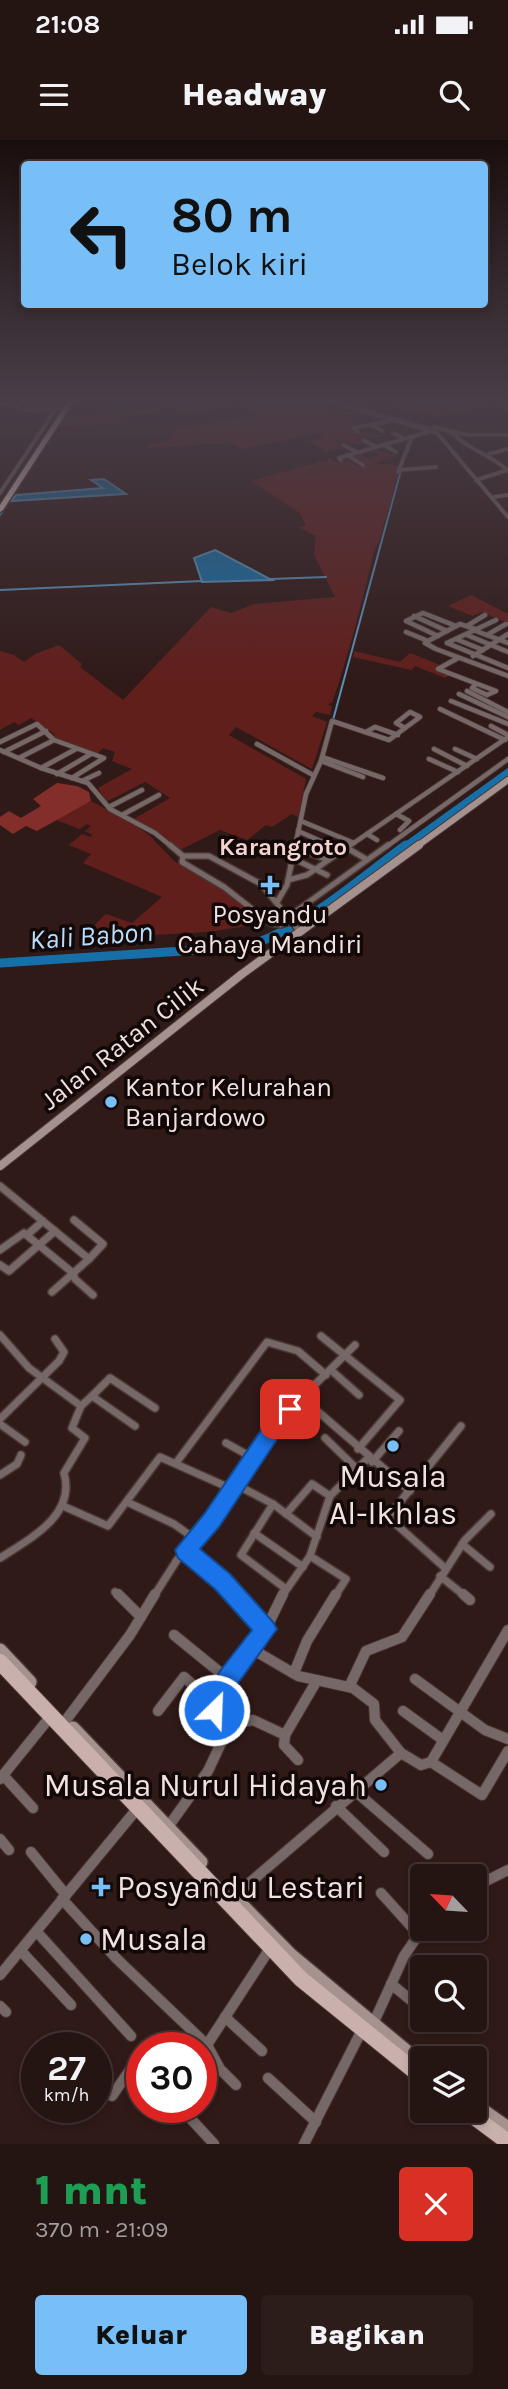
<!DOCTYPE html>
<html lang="id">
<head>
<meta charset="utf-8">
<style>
  body { margin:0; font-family:Karla,sans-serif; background:#2c1d1b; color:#f1f3f6; height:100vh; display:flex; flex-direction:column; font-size:26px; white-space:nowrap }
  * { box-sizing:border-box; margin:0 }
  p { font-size:23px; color:#a39e9f }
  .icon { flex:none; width:38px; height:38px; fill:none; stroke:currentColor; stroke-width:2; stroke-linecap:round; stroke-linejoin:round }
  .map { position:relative; height:2004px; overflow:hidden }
  .sheet { display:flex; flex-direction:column; background:#241412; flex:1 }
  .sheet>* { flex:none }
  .banner { position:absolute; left:21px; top:21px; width:467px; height:147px; border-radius:7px; box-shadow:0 4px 10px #0003,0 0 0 2px #413332; background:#78bff7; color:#111; overflow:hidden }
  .needle { width:46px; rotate:295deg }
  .fabs { position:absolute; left:410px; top:1724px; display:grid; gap:14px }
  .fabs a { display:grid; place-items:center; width:77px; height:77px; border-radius:7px; background:#241412; box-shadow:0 4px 10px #0003,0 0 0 2px #413332; font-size:35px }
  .speed { position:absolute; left:21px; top:1892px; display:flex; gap:14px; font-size:35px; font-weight:700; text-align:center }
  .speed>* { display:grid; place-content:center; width:91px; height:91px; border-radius:50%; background:#241412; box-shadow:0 4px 10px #0003,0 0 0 2px #413332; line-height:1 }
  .speed small { font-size:18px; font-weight:400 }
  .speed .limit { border:10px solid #d22; background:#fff; color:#111 }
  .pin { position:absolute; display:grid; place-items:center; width:60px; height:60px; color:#fff; margin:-30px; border-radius:14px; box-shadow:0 4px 10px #0006 }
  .me { position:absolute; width:77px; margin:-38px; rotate:24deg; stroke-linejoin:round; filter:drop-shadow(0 0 5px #0008) }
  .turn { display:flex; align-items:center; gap:24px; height:147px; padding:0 35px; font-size:32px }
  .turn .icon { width:91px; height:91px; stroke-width:2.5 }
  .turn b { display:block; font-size:49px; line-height:60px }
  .round { display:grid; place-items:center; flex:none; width:74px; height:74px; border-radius:7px; background:#2c1d1b }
  .summary { display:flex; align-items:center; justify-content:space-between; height:119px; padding:0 35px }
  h1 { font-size:42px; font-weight:800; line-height:52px; color:#1e9e55 }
  .button { display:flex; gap:14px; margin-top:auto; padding:14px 35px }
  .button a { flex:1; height:80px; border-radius:7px; background:#78bff7; color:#111; font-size:28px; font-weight:800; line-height:80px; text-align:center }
  .button a+a { background:#2c1d1b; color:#f1f3f6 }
  .status { display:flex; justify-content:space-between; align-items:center; height:49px; padding:0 35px; background:#241412; direction:ltr }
  .status svg { height:19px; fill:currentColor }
  header { display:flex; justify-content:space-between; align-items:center; height:91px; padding:0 35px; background:#241412; font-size:32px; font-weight:800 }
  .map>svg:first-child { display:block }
  .green { fill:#611f1c }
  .forest { fill:#832e2b }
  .water { fill:#176fa7; stroke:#5891b8; stroke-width:2 }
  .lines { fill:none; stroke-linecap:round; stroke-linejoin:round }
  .stream { stroke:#5891b8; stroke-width:2 }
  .river-far1 { stroke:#176fa7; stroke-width:7 }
  .river { stroke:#176fa7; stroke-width:9 }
  .street-far4-casing { stroke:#4b3634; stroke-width:5 }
  .street-far3-casing { stroke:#4b3634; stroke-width:6 }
  .street-far2-casing { stroke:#4b3634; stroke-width:8 }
  .street-far1-casing { stroke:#4b3634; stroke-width:10 }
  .street-casing { stroke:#4b3634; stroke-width:12 }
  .secondary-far2-casing { stroke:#4b3634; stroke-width:8 }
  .secondary-far1-casing { stroke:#4b3634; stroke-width:10 }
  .secondary-casing { stroke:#4b3634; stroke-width:16 }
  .primary-casing { stroke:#4b3634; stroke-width:18 }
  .highway-casing { stroke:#4b3634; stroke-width:3 }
  .street-far4 { stroke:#756866; stroke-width:3.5 }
  .street-far3 { stroke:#756866; stroke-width:4.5 }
  .street-far2 { stroke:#756866; stroke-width:5 }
  .street-far1 { stroke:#756866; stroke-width:7 }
  .street { stroke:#756866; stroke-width:10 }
  .secondary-far2 { stroke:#a5918e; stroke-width:6 }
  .secondary-far1 { stroke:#a5918e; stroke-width:8 }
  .secondary { stroke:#a5918e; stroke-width:13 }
  .primary { stroke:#cab0ad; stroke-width:16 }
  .highway { fill:#eccdc9; fill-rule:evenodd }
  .route { fill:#1a73e8; stroke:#114b97; stroke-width:2 }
  .poi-dot { fill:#78bff7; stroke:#110807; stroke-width:2.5 }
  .labels { text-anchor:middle; stroke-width:7; stroke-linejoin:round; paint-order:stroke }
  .far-quarter-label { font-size:24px; font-weight:bold; fill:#f3d3cf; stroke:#110807 }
  .poi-label { font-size:26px; fill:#f1e1df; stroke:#110807 }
  .street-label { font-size:26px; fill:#f1e1df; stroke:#110807 }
  .water-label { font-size:28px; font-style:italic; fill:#b8defd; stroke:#110807 }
  .near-poi-label { font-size:32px; fill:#f1e1df; stroke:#110807; text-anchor:start }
</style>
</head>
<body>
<div class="status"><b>21:08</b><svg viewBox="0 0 49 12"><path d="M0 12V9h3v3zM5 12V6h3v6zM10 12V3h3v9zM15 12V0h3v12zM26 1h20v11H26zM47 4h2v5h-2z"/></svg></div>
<header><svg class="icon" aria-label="menu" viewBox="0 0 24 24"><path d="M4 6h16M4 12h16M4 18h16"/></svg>Headway<svg class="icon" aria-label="search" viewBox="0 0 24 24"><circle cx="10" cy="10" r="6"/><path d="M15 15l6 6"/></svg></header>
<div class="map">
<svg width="508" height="2004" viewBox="0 0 508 2004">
  <rect width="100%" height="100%" fill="#301a18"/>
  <g class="green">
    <path d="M 153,261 L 318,261 L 337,272 L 370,273 L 349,279 L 355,282 L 347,288 C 361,296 378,293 394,296 L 357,298 L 363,305 L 335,301 L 342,309 L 327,312 L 309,301 L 324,297 L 319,293 L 243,309 L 230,303 L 149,308 L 147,304 L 167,302 L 170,295 L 174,294 L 170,290 L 254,275 L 240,264 L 181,274 L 170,266 L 160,267 Z"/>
    <polygon points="374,261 508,261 508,269 495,263 438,277 426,272 415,274"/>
    <polygon points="159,268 160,272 121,277 123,283 59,286 62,279"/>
    <path d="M 372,309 L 397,316 L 374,324 L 399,325 C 395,350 387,373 380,398 C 379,403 375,407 374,412 C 362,462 349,514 332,563 L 327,564 L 332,566 L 330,575 L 316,572 L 312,576 L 327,582 L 312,629 L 236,587 L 229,595 L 306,639 L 298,677 L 292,674 L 272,687 L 266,685 L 247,700 L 220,690 L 178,711 L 132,680 L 170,658 L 145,642 L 106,662 L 98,648 L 132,629 L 112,621 L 115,612 L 103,608 L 96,615 L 55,598 L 54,594 L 31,578 L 19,585 L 14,582 L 0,590 L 0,511 L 14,515 L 24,522 L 35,514 L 59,505 L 82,524 L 80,527 L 123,560 L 211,467 L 231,473 L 254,464 L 335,457 L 314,415 L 316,396 L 298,387 L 306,386 L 300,373 L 251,341 L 330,319 L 336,323 L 346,320 L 360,327 L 369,324 L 360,323 L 353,315 L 359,313 L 368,318 L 378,315 L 369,310 Z"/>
    <polygon points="471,455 508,474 508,483 482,472 472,476 448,466"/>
    <polygon points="354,511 400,522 410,513 440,525 435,529 450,535 445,538 415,526 411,530 353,517"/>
    <polygon points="91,661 132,683 149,695 174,721 233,756 268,783 207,792 80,799 106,774 132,783 162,757 83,723 91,714 69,705 82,694 90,697 93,695 85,691 91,686 87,684 80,689 56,680"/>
  </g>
  <polygon class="forest" points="57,643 77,646 89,652 91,661 37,691 26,686 13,694 0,685 0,677 9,671 21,678 41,666 33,659"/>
  <g class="water">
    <polygon points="104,339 126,354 11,361 16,355 103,348 91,340"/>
    <polygon points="215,410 272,440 202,442 194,418"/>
  </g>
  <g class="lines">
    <g class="stream">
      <polyline points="335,261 433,289"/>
      <polyline points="446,291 473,310"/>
      <polyline points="0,375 13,355"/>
      <polyline points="271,439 326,437"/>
      <polyline points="0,450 202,441"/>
      <polyline points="333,580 401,330"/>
    </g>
    <polyline class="river-far1" points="404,707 508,632"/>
    <path class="river" d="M 0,823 L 244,807 C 305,789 355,742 406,705"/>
    <g class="street-far4-casing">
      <g id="street-far4">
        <polyline points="21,261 29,265"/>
        <polyline points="329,261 437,293 508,377"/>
        <polyline points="8,263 19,268"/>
        <polyline points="0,265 15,261"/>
        <polygon points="34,268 37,271 25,270"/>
        <polyline points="37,270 59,268"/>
        <polyline points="371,285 383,291"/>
        <polyline points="433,287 468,295 508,295"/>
        <polyline points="358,292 353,288 395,280"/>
        <path d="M 452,292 C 467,310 491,314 508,331"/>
        <polyline points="393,293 404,299"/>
        <polyline points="363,300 376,307"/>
        <polyline points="343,305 357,312"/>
        <polyline points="384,305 396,312"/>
        <polyline points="489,314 508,309"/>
        <polyline points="347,315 363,325"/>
        <polyline points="341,320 339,318 435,290"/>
        <polyline points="399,330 436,327"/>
        <polyline points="398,332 412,297"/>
        <polyline points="476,340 508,330"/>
        <polyline points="0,353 61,261"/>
        <polyline points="494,357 508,355"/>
      </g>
    </g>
    <g class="street-far3-casing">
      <g id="street-far3">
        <polyline points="414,476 447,491"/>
        <polyline points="496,480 447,503 508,528"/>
        <polyline points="467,486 485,475"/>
        <polyline points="476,491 508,503"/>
        <polyline points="406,492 428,501 460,484 478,490"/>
        <polyline points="467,495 508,512"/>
        <polyline points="487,495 506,484"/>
        <polyline points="438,496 406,481 423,473 456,486"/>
        <polyline points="456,499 483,510"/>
        <polyline points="428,501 425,503 436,509 508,536"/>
        <polyline points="473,516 508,494"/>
        <polyline points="458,518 438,529 496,551 487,555 472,548 476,544"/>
        <polyline points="467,551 508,572"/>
        <polyline points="459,554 508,577"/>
        <polyline points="451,561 508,584"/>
        <polyline points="440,569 505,600"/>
        <polygon points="410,572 420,577 405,588 396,583"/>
        <polyline points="491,586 508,595"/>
        <polyline points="366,592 375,587 398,595"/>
        <polyline points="0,602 37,584 54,600 104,618 72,638"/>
        <polyline points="257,604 313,635"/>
        <polyline points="434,609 467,626"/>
        <polyline points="455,609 477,619"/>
        <polyline points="0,610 41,628 88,643 110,669 155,693 172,707"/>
        <polyline points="4,612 46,591"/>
        <polyline points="322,617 383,638"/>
        <polyline points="19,618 54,600"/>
        <polyline points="429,619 458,632"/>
        <polyline points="321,621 363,637"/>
        <polyline points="41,628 76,609"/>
        <polyline points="57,634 91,614"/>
        <polyline points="82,641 99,633"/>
        <polyline points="109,667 142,650"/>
        <polyline points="396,674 409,681 400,690"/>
        <polyline points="122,675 159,655"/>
        <polyline points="301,681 354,703"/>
        <polyline points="298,691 334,707"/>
        <polyline points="367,694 377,700"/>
        <polyline points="295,707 306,654 321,621 332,581 389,600 405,588"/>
        <polyline points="348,707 508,597"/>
        <polyline points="386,707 508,619"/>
      </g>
    </g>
    <g class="street-far2-casing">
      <g id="street-far2">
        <polyline points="170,705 183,716 209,716 261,744 300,792"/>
        <polyline points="330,705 343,711"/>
        <polyline points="295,708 328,720"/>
        <polyline points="347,708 366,719"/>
        <polyline points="183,716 182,722 224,747 270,783 281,785 290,782"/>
        <polyline points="292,718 327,735"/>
        <polyline points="288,740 307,735 350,705"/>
        <polyline points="277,762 287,745 295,705"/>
        <polyline points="288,777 388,705"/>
      </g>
    </g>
    <g class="street-far1-casing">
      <g id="street-far1">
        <polyline points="0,1046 89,1119 52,1152"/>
        <polyline points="74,1080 103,1104 89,1119"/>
        <polyline points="27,1095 43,1081"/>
        <polyline points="0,1110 24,1093 73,1133 75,1139 93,1155"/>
        <polyline points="0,1125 9,1131 55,1091"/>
        <polyline points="0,1195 29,1228 81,1266"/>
        <polyline points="321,1196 400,1260 358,1309"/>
        <polyline points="331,1230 359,1255"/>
        <polyline points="92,1256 110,1238 155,1268"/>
        <polyline points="301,1257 410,1351"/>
        <polyline points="0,1279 59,1221 64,1212 55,1199"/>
        <polyline points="0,1284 25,1302"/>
        <polyline points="325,1298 357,1329"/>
        <polyline points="226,1303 253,1318"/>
        <polyline points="372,1322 399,1291"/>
        <polyline points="176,1323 267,1202 298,1211 326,1235"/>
        <polyline points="0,1335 17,1324 21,1315"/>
        <polyline points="235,1344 273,1364 317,1397"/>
        <polyline points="330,1356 368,1318"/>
        <polyline points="127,1362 174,1384 195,1399"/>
        <polyline points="273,1364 241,1415 286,1449"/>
        <polyline points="63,1366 108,1386 160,1317 232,1349"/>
        <polyline points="254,1393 303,1427"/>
        <polyline points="462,1404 490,1427"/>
        <polyline points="185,1410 236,1456"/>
        <polyline points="310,1416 346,1439 335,1456"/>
        <path d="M 0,1418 C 31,1398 76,1375 64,1333 L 85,1298 L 72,1288 L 81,1266 L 92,1256 L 135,1286"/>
        <polyline points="445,1428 388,1377 461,1286"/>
        <polyline points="440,1436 465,1456"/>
        <polyline points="115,1452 119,1456"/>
        <polyline points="154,1456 177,1420 212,1380 279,1280 355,1205"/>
        <polyline points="282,1456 310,1416 330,1356 312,1344 286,1374"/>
        <polyline points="429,1456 465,1400 491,1374"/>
      </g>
    </g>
    <g class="street-casing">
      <g id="street">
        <polyline points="118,1454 141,1477"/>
        <polyline points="234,1454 266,1489"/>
        <polyline points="463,1454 470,1460"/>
        <polyline points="174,1495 228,1539"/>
        <polyline points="252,1509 298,1536 353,1548 374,1564 375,1580 401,1613"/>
        <polyline points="294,1533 307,1501 336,1454"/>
        <polyline points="415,1539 485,1590 508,1599"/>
        <polyline points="350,1545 366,1511 402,1497 430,1454"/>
        <polyline points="158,1571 184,1537 214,1563"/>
        <polyline points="403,1571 443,1600"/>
        <polyline points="66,1580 130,1495 155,1454"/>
        <polyline points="230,1584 253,1580 285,1595 316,1542"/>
        <polyline points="285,1595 284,1605 298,1620"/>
        <polyline points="431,1622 508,1490"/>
        <polyline points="431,1622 482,1655 508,1611"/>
        <polyline points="3,1635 33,1668"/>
        <polyline points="0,1639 50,1577"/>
        <polyline points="355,1651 428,1714"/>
        <polyline points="336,1666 384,1712"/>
        <polyline points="168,1687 208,1631 230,1584 217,1574 214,1563 266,1489 283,1454"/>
        <polyline points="0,1699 9,1710"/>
        <polyline points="31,1712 66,1755"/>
        <polyline points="474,1747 508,1730"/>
        <polyline points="381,1753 418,1794"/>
        <polyline points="233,1757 401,1613 421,1625 431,1622"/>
        <polyline points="62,1759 117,1819 207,1905 220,1929 236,1945"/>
        <polyline points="37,1792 131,1896"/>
        <polyline points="21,1811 71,1865"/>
        <polyline points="0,1835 137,1669"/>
        <polyline points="391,1844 422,1869"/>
        <polyline points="0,1866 6,1872"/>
        <polyline points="225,1877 262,1911"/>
        <polyline points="435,1880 440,1884"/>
        <polyline points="373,1884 404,1816 423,1788"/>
        <polyline points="201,1914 269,1810"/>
        <polyline points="268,1938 316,1982"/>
        <polyline points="112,1956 134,1924 142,1924"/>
        <polyline points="180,1967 214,2004"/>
        <polyline points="304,2004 362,1890"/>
      </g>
    </g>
    <g class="secondary-far2-casing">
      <polyline id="secondary-far2" points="416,707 508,640"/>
    </g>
    <g class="secondary-far1-casing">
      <polyline id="secondary-far1" points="0,1026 242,834 419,705"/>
    </g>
    <g class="secondary-casing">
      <g id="secondary">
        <polyline points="0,1510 30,1542"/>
        <polyline points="73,1588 201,1722"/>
        <polyline points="240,1763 291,1815 422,1924"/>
        <polyline points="474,1964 508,1988"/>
      </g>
    </g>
    <g class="primary-casing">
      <g id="primary">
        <polyline points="0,1522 301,1839 422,1937"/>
        <polyline points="465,1970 508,2002"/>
      </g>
    </g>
    <g class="highway-casing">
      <polygon id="highway" points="68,261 74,261 3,370 0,372 0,365"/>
    </g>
    <use href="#street-far4" class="street-far4"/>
    <use href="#street-far3" class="street-far3"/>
    <use href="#street-far2" class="street-far2"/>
    <use href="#street-far1" class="street-far1"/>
    <use href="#street" class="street"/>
    <use href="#secondary-far2" class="secondary-far2"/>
    <use href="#secondary-far1" class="secondary-far1"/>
    <use href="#secondary" class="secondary"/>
    <use href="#primary" class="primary"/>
    <use href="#highway" class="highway"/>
  </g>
  <linearGradient id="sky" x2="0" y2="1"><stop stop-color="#1a0e0d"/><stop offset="0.48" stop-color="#483e48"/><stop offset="1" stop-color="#483e48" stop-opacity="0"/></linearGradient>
  <rect width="508" height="541" fill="url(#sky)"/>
  <polygon class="route" points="290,1260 297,1262 300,1269 286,1286 219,1387 200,1409 230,1434 273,1482 277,1489 236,1546 222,1578 214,1581 206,1578 203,1563 220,1531 252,1490 215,1449 178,1418 175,1410 205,1373 272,1274"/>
  <g class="poi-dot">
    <path d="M266.5 734.5h7v7h7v7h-7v7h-7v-7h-7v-7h7z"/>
    <circle cx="111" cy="962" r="7"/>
    <circle cx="393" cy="1306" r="7"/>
    <circle cx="381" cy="1645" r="7"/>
    <path d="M97.5 1736.5h7v7h7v7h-7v7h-7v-7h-7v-7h7z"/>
    <circle cx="86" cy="1799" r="7"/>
  </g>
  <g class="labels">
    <g class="far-quarter-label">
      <text x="283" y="715">Karangroto</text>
    </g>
    <g class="poi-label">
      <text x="270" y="783">Posyandu<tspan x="270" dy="30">Cahaya Mandiri</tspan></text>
      <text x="125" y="956" text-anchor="start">Kantor Kelurahan<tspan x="125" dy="30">Banjardowo</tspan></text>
    </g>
    <g class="street-label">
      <text transform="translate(122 903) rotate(-38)" y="9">Jalan Ratan Cilik</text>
    </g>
    <g class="water-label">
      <text transform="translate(91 795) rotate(-4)" y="10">Kali Babon</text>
    </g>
    <g class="near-poi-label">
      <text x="393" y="1347" text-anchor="middle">Musala<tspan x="393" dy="37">Al-Ikhlas</tspan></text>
      <text x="367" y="1656" text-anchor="end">Musala Nurul Hidayah</text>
      <text x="117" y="1758">Posyandu Lestari</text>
      <text x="100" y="1810">Musala</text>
    </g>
  </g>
</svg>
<div class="fabs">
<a><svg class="needle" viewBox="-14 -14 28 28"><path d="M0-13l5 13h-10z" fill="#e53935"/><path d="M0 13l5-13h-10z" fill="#a39e9f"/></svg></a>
<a><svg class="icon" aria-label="search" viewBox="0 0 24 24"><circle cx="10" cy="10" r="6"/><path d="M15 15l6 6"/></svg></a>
<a><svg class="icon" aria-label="layers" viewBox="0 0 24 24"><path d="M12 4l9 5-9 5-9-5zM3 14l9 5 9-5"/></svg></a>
</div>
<div class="speed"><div>27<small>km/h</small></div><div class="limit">30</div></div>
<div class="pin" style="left:290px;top:1269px;background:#d93025"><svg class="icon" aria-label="arrive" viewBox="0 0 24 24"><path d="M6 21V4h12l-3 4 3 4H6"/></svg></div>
<svg class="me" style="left:214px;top:1570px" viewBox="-20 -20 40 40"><circle r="17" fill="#1a73e8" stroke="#fff" stroke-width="3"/><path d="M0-11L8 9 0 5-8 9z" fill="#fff"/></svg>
<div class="banner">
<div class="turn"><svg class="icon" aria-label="left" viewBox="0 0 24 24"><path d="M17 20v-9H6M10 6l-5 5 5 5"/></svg><div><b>80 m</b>Belok kiri</div></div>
</div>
</div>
<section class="sheet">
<div class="summary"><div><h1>1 mnt</h1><p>370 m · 21:09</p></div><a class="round" style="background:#d93025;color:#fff"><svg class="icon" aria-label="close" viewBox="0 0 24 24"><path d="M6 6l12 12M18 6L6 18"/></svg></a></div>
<div class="button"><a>Keluar</a><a>Bagikan</a></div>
</section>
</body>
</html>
